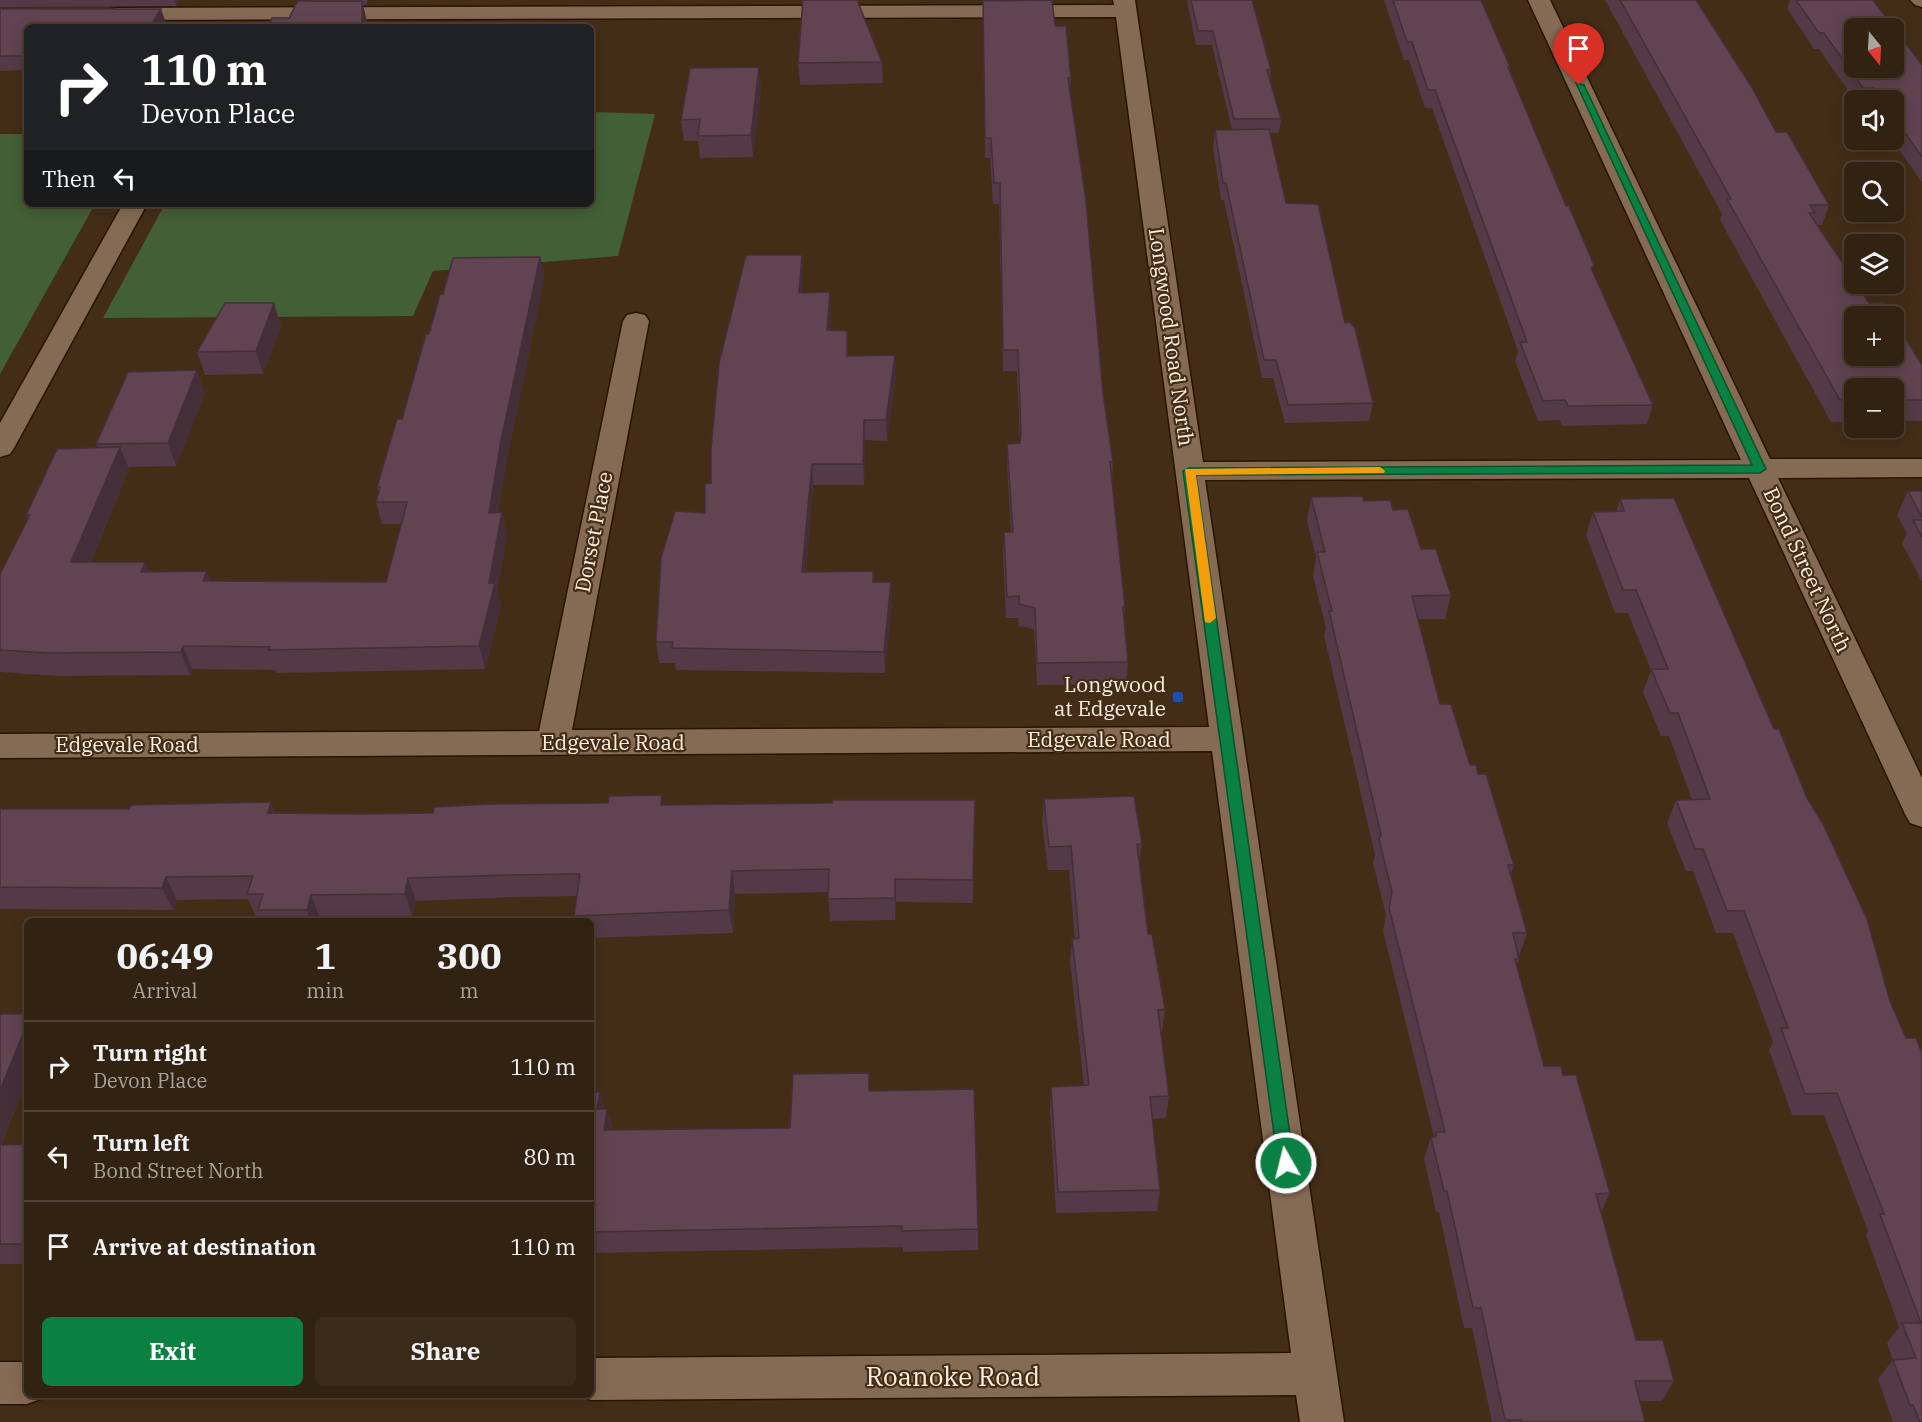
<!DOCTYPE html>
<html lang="en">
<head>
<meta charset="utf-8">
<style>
  body { margin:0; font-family:"IBM Plex Serif",serif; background:#3a2a1a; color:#f1f3f6; height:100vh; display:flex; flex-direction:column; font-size:22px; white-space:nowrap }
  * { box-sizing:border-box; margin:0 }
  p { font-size:20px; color:#a8a49f }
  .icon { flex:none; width:33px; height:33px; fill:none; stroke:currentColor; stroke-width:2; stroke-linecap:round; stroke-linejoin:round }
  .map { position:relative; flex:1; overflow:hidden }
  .details { position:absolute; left:24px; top:918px; width:570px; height:480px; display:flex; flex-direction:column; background:#322211; border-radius:9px; box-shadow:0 3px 15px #0003,0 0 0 2px #4d3f31 }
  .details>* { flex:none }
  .guide { position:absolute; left:24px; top:24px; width:570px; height:183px; border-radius:9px; box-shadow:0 3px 15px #0003,0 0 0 2px #4d3f31; background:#202124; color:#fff; overflow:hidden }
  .needle { width:39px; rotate:162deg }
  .tools { position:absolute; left:1844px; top:18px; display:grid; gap:12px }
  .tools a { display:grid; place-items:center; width:60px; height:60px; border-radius:9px; background:#322211; box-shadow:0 3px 15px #0003,0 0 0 2px #4d3f31; font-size:30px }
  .pin { position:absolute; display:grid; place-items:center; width:51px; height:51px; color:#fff; margin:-62px -26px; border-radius:50% 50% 50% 0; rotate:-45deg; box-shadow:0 0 6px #0007 }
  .pin .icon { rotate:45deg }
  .me { position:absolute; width:66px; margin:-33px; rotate:352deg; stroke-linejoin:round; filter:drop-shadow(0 0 4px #0008) }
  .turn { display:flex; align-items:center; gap:21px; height:126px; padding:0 18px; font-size:27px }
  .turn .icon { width:78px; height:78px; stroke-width:2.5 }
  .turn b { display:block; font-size:42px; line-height:51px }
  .then { display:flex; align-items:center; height:57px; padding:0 18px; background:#0003; gap:12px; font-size:22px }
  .eta { display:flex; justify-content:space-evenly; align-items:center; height:102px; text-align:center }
  .eta b { font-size:36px; font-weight:700; line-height:42px }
  .cta { display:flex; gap:12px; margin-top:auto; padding:12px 18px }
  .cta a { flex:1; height:69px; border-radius:9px; background:#0b8043; color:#fff; font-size:24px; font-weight:700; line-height:69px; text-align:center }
  .cta a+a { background:#3a2a1a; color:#f1f3f6 }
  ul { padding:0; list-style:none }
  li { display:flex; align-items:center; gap:18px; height:90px; padding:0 18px; border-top:2px solid #4d3f31 }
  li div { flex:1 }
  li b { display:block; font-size:22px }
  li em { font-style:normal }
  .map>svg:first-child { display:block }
  .green { fill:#435f35 }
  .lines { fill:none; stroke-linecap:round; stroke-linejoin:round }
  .minor-casing { stroke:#291401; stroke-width:3 }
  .minor { fill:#856b54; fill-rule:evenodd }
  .wall { fill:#533a46 }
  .shaded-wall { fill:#442f39 }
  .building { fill:#614351; stroke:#442f39; stroke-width:1.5; fill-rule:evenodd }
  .route { fill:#0b8043; stroke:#07532c; stroke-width:1.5 }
  .slow { fill:#f59e0b }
  .transit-dot { fill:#1a4fb4; stroke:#432d17; stroke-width:2 }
  .labels { text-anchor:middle; stroke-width:4.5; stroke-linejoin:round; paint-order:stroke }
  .street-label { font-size:21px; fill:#fdeee1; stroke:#432d17 }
  .poi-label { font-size:21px; fill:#fdeee1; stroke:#432d17; text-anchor:end }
  .near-street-label { font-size:26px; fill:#fdeee1; stroke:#432d17 }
</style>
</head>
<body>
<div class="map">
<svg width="1922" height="1422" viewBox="0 0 1922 1422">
  <rect width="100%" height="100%" fill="#432d17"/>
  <g class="green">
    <polygon points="591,112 655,114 618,256 433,271 413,316 103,318 165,204 591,204"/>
    <polygon points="0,134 27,134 27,204 95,204 0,374"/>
  </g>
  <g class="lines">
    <g class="minor-casing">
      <g id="minor">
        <polygon points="1113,0 1135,0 1203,462 1741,460 1528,0 1550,0 1770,459 1922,459 1922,477 1778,478 1922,778 1922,827 1910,823 1905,814 1749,478 1205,480 1344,1422 1300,1422 1296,1395 591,1400 578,1395 591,1395 591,1358 1291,1353 1212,751 0,758 0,734 539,731 623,321 627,315 636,313 645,315 649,321 572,730 1209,727 1116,17 119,20 111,19 108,14 111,9 119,8 1114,5"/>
        <polygon points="1910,0 1922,0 1922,7 1915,5"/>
        <polygon points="123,204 147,204 14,448 10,454 0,457 0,423"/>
        <polygon points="0,1362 27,1362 27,1395 44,1395 43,1398 27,1404 0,1404"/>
      </g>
    </g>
    <use href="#minor" class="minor"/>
  </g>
  <g class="wall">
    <polygon points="0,0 179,0 176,6 0,7"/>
    <polygon points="310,0 367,0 367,5 363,5 367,22 367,27 268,27 289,18 311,1"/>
    <polygon points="983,0 1050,0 1055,26 1071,78 1070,92 1103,393 1113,462 1112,480 1125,607 1124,622 1128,662 1126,684 1037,685 1034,629 1019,626 1018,618 1006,618 1003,553 1004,532 1011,532 1007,465 1007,444 1020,443 1017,371 1003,371 999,204 993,204 990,158 985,158"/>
    <polygon points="1187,0 1252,0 1271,70 1270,80 1281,119 1279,133 1269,133 1286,203 1345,323 1373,403 1369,421 1285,423 1273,378 1262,378 1224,200 1221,200 1213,148 1215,130 1232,130 1212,45 1196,45"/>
    <polygon points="1384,0 1481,0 1510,67 1510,71 1592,272 1653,405 1647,424 1562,426 1560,420 1538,421 1515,361 1518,351 1432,108 1425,108 1409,60 1404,60"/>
    <polygon points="1605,0 1696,0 1776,132 1829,205 1822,225 1818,225 1922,400 1922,421 1893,421 1893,388 1854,388 1854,422 1831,422 1720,220 1722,214"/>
    <polygon points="1790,0 1873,0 1922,65 1922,182 1892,140 1893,140 1893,100 1855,100 1819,49 1814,49 1787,8"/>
    <polygon points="0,9 166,23 27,27 27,70 0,71"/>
    <polygon points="882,62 883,83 800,85 798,63"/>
    <polygon points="761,89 753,157 700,158 698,141 684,141 681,120"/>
    <polygon points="802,255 803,275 802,293 831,313 830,330 848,356 896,376 887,441 865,440 864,485 813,485 806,572 874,582 892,603 885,673 676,670 675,663 659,663 656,642 705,513 711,483"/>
    <polygon points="540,257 544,279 506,464 498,513 507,535 497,591 501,605 485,669 277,673 276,670 192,669 190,675 58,676 0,672 0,574 28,520 26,515 97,447 96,444 205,393 176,466 128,467 129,469 91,562 211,581 386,582 401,524 382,524 376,502 378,493 377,487 402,419 429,334 443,294"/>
    <polygon points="274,303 281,326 263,374 205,375 197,352"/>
    <polygon points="1908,491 1922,491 1922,582 1902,543 1907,533 1897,515"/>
    <polygon points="1311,497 1364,501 1393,510 1451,595 1445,619 1418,619 1440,704 1470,765 1478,774 1514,865 1511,874 1527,933 1519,956 1519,959 1517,965 1544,1066 1563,1075 1610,1193 1601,1212 1636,1340 1674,1381 1662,1401 1640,1401 1645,1422 1492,1422 1472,1328 1464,1328 1439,1212 1436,1212 1424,1159 1431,1137 1434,1137 1383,931 1386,915 1373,863 1375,855 1324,635 1326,628 1313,576 1316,557 1307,521"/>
    <polygon points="1620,499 1890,1001 1906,1038 1916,1038 1922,1422 1893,1422 1878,1379 1893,1360 1887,1343 1899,1327 1866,1235 1868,1231 1824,1115 1792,1115 1769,1050 1773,1042 1733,933 1716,933 1693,871 1686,871 1667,823 1676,800 1692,800 1669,736 1661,736 1643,692 1651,670 1628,613 1615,613 1586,535 1593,512 1616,512"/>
    <polygon points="1044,799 1142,844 1139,864 1148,934 1165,1009 1162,1032 1161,1032 1169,1096 1166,1118 1152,1119 1160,1190 1157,1211 1056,1213 1050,1109 1051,1087 1084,1085 1070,962 1072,939 1075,939 1069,870 1048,870 1042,823"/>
    <polygon points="975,800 973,903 896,902 895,920 830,921 828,892 735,894 733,933 591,938 591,921 575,921 574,916 577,896 516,897 416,901 412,916 320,918 319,921 263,921 262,917 256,917 248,899 177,900 173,910 0,909 0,809 362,814 433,813 663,805 832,803"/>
    <polygon points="0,1014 27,1014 27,1079 1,1145 27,1144 27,1264 0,1264"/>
    <polygon points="870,1091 978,1229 978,1250 903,1252 903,1247 591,1253 591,1092 600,1092 604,1109 607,1109 613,1130 790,1128"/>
  </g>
  <g class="shaded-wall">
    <polygon points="174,0 179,0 176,6"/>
    <polygon points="362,1 367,22 367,27 362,27"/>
    <polygon points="161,9 166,23 163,27 150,27"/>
    <polygon points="759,67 761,89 753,157 751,135"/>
    <polygon points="802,255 803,275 801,313 799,293"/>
    <polygon points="540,257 544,279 506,464 494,536 489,513 501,441"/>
    <polygon points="830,292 831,313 828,350 827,330"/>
    <polygon points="274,303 281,326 263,374 256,351"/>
    <polygon points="847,331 848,352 848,377 847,356"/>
    <polygon points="895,355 896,376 887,441 886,420"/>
    <polygon points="197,370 205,393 176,466 168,443"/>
    <polygon points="864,420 865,440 864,485 863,464"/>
    <polygon points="120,447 129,469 81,585 71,562"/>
    <polygon points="812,464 813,485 804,593 802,572"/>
    <polygon points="502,512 507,535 497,591 501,605 485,669 479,646 489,583"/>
    <polygon points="145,562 154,584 141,572"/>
    <polygon points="207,571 216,594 203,581"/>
    <polygon points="891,582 892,603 885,673 884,652"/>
    <polygon points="183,646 192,669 190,675 181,652"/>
    <polygon points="271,802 280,825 268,813"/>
    <polygon points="732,871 735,894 733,933 729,910"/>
    <polygon points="166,877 177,900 173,910 162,888"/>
    <polygon points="408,878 416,901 412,916 405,894"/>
    <polygon points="895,879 896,902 895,920"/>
    <polygon points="311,895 320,918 319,921 311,921 307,910"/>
    <polygon points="27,1024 27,1079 0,1146 0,1090"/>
    <polygon points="600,1092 606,1114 597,1109"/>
    <polygon points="607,1109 613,1131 604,1130"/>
  </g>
  <g class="building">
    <polygon points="803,0 857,0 882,62 798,63"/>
    <polygon points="1052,0 1055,26 1066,26 1071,78 1068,78 1086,201 1103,393 1113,462 1110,462 1125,607 1123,607 1128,662 1037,663 1035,608 1019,604 1019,596 1007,597 1004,532 1013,532 1007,444 1020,443 1021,432 1018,350 1003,350 1000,183 994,183 991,138 985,138 983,1"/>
    <polygon points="1191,0 1252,0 1271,70 1267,70 1281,119 1234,119 1213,31 1198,31"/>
    <polygon points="1393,0 1481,0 1510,67 1508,67 1566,206 1569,206 1594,265 1591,268 1653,405 1568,406 1565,400 1543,401 1520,342 1527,342 1435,90 1428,90 1412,42 1407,42"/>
    <polygon points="1620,0 1696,0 1751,86 1776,132 1787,132 1829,205 1810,205 1815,213 1809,213 1854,280 1854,284 1856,284 1869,303 1884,303 1892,316 1854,316 1854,356 1893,356 1893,318 1922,365 1922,400 1893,400 1893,388 1854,388 1854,400 1840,400 1727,199 1731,199"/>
    <path d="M 1796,0 L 1873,0 L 1922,65 L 1922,157 L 1893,116 L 1893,100 L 1882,100 L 1873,88 L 1863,88 L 1824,33 L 1819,33 ZM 1854,28 L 1893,28 L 1893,68 L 1854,68 Z"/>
    <polygon points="298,1 362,1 362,27 268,27 272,18 289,18"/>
    <polygon points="0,9 161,9 150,27 27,27 27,56 0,56"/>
    <polygon points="759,67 751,135 698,136 700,119 681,120 690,68"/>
    <polygon points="1269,129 1286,203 1318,204 1345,323 1350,322 1355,328 1373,403 1288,405 1276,360 1264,360 1226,183 1223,183 1215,130"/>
    <polygon points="746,255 802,255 799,293 830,292 827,330 847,331 847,356 895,355 886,420 864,420 863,464 812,464 802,572 873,571 873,582 891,582 884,652 672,648 673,642 656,642 661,558 675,511 705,513 705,484 711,483 711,449 719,363"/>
    <polygon points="540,257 501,441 489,513 502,512 489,583 495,583 479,646 268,650 270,647 183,646 181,652 47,653 0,650 0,574 30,515 26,515 57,449 120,447 71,562 145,562 141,572 207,571 203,581 386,582 407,502 376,502 380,487 377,487 397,419 402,419 426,334 429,334 440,294 443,294 453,258"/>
    <polygon points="225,303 274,303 256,351 197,352"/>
    <polygon points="197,370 168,443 96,444 128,372"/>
    <polygon points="1908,491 1922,491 1922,517"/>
    <polygon points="1362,496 1364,501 1390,500 1393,510 1408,509 1421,549 1436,549 1451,595 1412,596 1440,704 1451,704 1470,765 1476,765 1478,774 1486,774 1514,865 1508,865 1527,933 1513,933 1519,959 1515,959 1544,1066 1561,1066 1563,1075 1576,1075 1610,1193 1596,1194 1636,1340 1663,1340 1674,1381 1635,1381 1645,1422 1522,1422 1521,1420 1505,1420 1481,1308 1473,1308 1447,1191 1444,1191 1431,1137 1436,1137 1436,1132 1445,1132 1389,908 1392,892 1379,839 1381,835 1329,611 1332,611 1317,552 1325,552 1311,497"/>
    <polygon points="1674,498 1774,729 1779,729 1807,798 1823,824 1867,919 1890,1001 1906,1038 1916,1038 1922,1053 1922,1422 1920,1422 1913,1405 1910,1405 1893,1360 1916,1358 1902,1323 1921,1323 1880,1214 1884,1214 1837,1093 1805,1094 1781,1028 1788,1028 1744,911 1727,911 1703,849 1695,849 1676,800 1710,799 1678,713 1670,713 1651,669 1668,669 1636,590 1623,590 1593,512 1624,511 1620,499"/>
    <polygon points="1913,520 1922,520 1922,537"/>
    <polygon points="662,795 661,805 832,803 832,800 975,800 973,880 895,879 895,898 828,899 829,869 732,871 729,910 574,916 580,874 510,875 408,878 405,894 311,895 307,910 258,910 263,894 247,894 253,876 166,877 162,888 0,887 0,809 129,809 131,805 271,802 268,813 362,814 433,813 434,807 491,804 608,803 609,796"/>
    <polygon points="1134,796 1142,844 1137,844 1148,934 1152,934 1165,1009 1158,1010 1169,1096 1150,1097 1160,1190 1058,1192 1051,1087 1089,1085 1072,939 1079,938 1071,846 1049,847 1044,799"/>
    <polygon points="0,1014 27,1014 27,1024 0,1090"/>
    <polygon points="869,1073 869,1091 974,1089 978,1229 902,1231 902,1226 591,1232 591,1092 600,1092 597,1109 607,1109 604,1130 790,1128 793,1074"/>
    <polygon points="27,1144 27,1244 0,1244 0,1145"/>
  </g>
  <polygon class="route" points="1576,83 1584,85 1766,469 1760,473 1196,475 1294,1163 1292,1168 1286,1170 1280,1168 1278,1163 1183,471 1189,468 1752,465"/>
  <polygon class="slow" points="1380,467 1385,471 1384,473 1196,475 1216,618 1210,623 1205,622 1185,469"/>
  <rect class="transit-dot" x="1172" y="691" width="12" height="12" rx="3"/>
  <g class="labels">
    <g class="street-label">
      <text transform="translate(1171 337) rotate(82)" y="7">Longwood Road North</text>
      <text transform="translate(594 532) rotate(-79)" y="7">Dorset Place</text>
      <text transform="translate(1807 570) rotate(65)" y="7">Bond Street North</text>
      <text x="1099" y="747">Edgevale Road</text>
      <text x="613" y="750">Edgevale Road</text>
      <text x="127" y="752">Edgevale Road</text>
    </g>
    <g class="poi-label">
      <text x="1166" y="692">Longwood<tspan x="1166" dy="24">at Edgevale</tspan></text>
    </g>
    <g class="near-street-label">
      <text x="953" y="1386">Roanoke Road</text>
    </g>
  </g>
</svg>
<div class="tools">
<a><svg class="needle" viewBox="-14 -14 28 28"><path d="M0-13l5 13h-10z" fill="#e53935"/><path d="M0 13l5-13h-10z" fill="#a8a49f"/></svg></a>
<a><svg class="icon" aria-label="sound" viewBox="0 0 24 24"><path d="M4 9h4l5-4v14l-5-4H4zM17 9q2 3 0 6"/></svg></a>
<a><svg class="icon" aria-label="search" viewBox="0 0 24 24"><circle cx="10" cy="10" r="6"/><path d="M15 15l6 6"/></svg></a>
<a><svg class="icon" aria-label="layers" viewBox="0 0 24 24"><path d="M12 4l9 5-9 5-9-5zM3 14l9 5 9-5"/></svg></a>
<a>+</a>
<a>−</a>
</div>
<div class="pin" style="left:1579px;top:85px;background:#d93025"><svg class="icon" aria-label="arrive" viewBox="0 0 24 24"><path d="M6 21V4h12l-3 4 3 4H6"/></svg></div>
<svg class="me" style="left:1286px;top:1163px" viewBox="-20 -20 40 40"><circle r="17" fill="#0b8043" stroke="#fff" stroke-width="3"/><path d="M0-11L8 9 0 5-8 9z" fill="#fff"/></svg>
<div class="guide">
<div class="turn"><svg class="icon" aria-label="right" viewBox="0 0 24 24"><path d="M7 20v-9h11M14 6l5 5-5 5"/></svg><div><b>110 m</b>Devon Place</div></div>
<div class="then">Then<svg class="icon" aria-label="left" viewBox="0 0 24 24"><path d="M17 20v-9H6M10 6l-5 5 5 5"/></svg></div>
</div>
<section class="details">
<div class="eta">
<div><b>06:49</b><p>Arrival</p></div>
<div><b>1</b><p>min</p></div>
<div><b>300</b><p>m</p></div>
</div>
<ul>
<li><svg class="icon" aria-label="right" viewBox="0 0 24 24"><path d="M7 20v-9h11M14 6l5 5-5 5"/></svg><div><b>Turn right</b><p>Devon Place</p></div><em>110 m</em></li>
<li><svg class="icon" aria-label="left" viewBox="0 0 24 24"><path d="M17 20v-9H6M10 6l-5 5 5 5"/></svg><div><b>Turn left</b><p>Bond Street North</p></div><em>80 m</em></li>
<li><svg class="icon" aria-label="arrive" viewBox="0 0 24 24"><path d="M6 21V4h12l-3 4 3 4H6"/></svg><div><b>Arrive at destination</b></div><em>110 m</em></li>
</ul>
<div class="cta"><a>Exit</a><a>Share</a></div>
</section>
</div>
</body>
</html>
